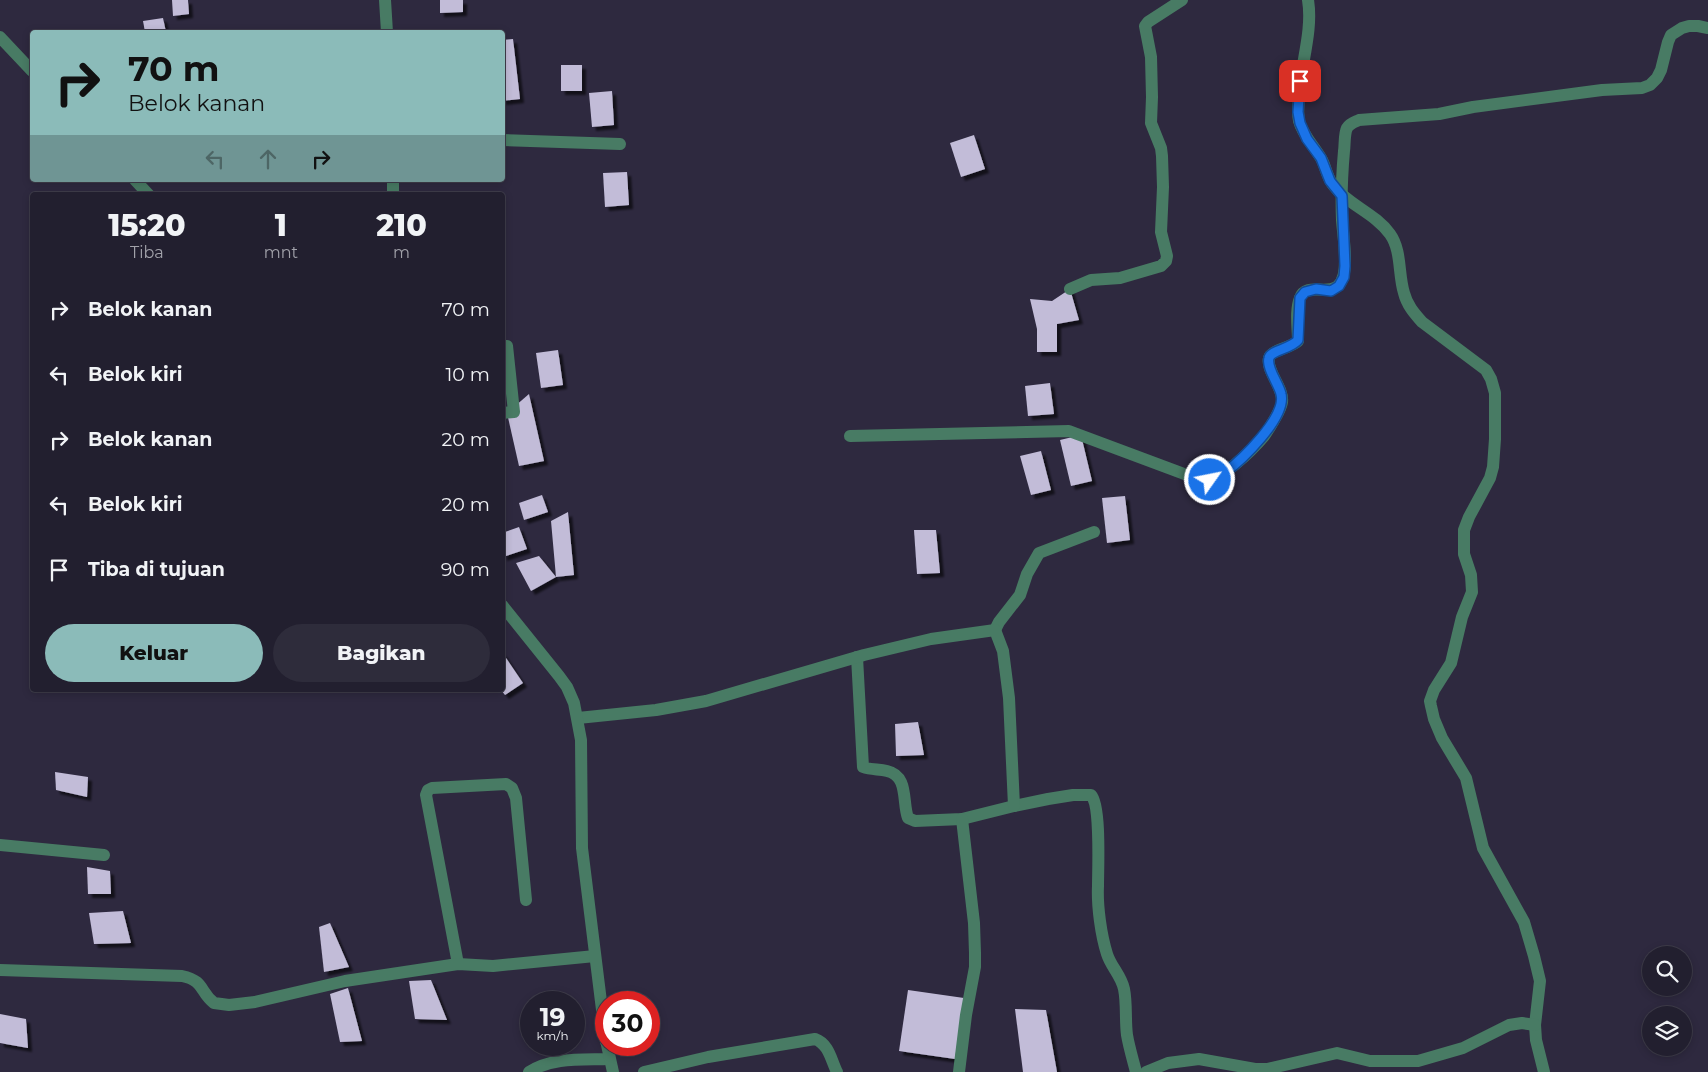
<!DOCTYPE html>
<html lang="id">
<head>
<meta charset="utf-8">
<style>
  body { margin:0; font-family:Montserrat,sans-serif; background:#2e2c3b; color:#f1f3f6; height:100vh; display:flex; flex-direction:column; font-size:19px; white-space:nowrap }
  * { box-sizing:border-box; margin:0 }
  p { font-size:16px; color:#a2a2aa }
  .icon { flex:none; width:28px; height:28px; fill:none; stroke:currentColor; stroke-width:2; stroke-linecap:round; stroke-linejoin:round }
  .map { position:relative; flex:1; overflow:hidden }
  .panel { position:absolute; left:30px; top:192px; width:475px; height:500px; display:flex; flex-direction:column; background:#221f2f; border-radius:5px; box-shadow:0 2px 8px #0003,0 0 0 1px #3f3d4b }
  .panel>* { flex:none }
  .hud { position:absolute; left:30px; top:30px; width:475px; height:152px; border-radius:5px; box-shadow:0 2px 8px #0003,0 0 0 1px #3f3d4b; background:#8bbbb9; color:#111; overflow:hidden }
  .controls { position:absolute; left:1642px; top:946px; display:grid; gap:10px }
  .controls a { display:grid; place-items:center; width:50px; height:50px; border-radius:50%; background:#221f2f; box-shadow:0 2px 8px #0003,0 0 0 1px #3f3d4b; font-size:25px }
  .speed { position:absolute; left:520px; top:991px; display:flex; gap:10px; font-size:25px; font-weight:700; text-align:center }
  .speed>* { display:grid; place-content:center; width:65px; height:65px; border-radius:50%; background:#221f2f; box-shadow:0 2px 8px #0003,0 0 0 1px #3f3d4b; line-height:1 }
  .speed small { font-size:12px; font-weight:400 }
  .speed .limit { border:8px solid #d22; background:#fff; color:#111 }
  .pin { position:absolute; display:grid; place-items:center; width:42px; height:42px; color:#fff; margin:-21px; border-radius:10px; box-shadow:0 2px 8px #0006 }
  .me { position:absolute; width:55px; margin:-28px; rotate:57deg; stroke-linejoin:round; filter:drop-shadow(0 0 4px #0008) }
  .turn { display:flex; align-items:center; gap:18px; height:105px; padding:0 15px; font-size:22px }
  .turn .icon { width:65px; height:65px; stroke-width:2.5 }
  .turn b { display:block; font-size:35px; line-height:42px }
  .lanes { display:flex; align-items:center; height:48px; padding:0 15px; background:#0003; justify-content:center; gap:25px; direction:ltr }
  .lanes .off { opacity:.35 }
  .eta { display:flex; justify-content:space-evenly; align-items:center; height:85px; text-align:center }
  .eta b { font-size:30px; font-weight:800; line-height:35px }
  .button { display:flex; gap:10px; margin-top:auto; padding:10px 15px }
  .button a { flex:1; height:58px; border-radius:30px; background:#8bbbb9; color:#111; font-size:20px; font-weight:800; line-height:58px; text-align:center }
  .button a+a { background:#2e2c3b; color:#f1f3f6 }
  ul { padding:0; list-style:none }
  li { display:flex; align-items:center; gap:15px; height:65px; padding:0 15px }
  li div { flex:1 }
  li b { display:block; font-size:19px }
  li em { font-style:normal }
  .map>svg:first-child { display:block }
  .building { fill:#c2bcd8; filter:url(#shadow) }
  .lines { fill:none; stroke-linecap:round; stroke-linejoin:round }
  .minor { stroke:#487b64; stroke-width:12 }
  .tertiary { stroke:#487b64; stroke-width:12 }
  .route-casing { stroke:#114b97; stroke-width:12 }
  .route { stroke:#1a73e8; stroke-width:9 }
</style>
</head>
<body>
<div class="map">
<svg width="1708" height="1072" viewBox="0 0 1708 1072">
  <defs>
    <filter id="shadow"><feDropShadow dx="4" dy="4" stdDeviation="1" flood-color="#0009"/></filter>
  </defs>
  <rect width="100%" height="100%" fill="#2e293f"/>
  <g class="building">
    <polygon points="172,0 188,0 189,14 173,16"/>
    <polygon points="440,0 463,0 463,12 440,13"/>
    <polygon points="163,18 166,32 145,32 143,21"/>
    <polygon points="513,39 520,99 502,101 502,40"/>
    <rect x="561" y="65" width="21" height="26"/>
    <polygon points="612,91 614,125 592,127 589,93"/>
    <polygon points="974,135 985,169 961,177 950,143"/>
    <polygon points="627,172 629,205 605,207 603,173"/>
    <polygon points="1070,289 1079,320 1057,324 1057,352 1037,352 1037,329 1030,299 1052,301"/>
    <polygon points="558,350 563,385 541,388 536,353"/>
    <polygon points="1050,383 1054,414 1028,416 1025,386"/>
    <polygon points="529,394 544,461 519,466 507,413"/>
    <polygon points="1081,435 1092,481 1071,486 1060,440"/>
    <polygon points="1041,451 1051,490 1031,495 1020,456"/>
    <polygon points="542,495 548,512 524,520 519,503"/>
    <polygon points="1125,496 1130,540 1107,543 1102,498"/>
    <polygon points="568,512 574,575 556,577 531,591 516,563 539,556 556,577 551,521"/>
    <polygon points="519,527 527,549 503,557 502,533"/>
    <polygon points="914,530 936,530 940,573 917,574"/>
    <polygon points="502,652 523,683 505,695 501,690 502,690"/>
    <polygon points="918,722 924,755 896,756 895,724"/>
    <polygon points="55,772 88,777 87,797 56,790"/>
    <polygon points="87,867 110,871 111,894 88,894"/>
    <polygon points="123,911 131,943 94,944 89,913"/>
    <polygon points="330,923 349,967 324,972 319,927"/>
    <polygon points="431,980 447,1020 415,1019 409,981"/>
    <polygon points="348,988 362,1041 340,1042 330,994"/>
    <polygon points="908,990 964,998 955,1059 899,1051"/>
    <polygon points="1015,1009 1046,1010 1057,1072 1023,1072"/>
    <polygon points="0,1014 26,1019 28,1048 0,1043"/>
  </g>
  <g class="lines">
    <g class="minor">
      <polyline points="385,0 387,32"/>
      <path d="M 1308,0 C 1313,30 1301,64 1299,94 C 1299,103 1297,112 1299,121 C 1303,136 1315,147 1322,160 C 1326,168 1327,177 1333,185 C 1348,205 1375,213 1390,234 C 1402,251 1398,274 1404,293 C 1407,305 1414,313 1422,322 L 1486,370 L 1491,379 L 1495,393 L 1495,439 L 1493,467 L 1490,478 L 1469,517 L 1464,530 L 1464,554 L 1471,575 L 1472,592 L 1462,617 L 1451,663 L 1434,690 L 1430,701 L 1431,706 L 1434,719 L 1442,738 L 1466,778 L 1483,848 L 1524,922 L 1534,956 L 1540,981 L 1535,1025 L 1536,1040 L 1544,1072"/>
      <polyline points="502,140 620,144"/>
      <polyline points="393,180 393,195"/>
      <polyline points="1070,289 1091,280 1120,278 1161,266 1166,261 1167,256 1161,232 1163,187 1162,156 1161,148 1151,123 1152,97 1151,57 1145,26 1148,22 1182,0"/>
      <polyline points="502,413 514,412 507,346"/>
      <path d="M 850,436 L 1069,431 L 1203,481 C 1219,483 1253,449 1264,436 C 1269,429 1281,410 1282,402 C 1284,388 1266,371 1269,358 C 1271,350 1291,348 1298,341 C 1298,328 1295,311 1300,298 C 1308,275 1346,312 1345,259 C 1345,246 1343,233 1342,220 C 1341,197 1342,174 1344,151 C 1345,145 1344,134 1347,128 C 1350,123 1355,122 1359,120 L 1439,114 L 1473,107 L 1602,90 L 1642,88 L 1650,85 L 1657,78 L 1661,70 L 1668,42 L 1671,35 L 1682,28 L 1689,26 L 1698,26 L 1708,28"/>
      <polyline points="995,630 999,622 1020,595 1027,574 1039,553 1094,532"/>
      <path d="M 857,657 L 863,767 C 871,770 879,769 887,771 C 909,776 902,802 908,818 L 915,821 L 962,819 L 1014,806 L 1048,799 L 1073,795 L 1091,795 C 1101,805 1098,869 1098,886 C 1097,906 1101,935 1107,954 C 1111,967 1121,975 1124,989 C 1127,1004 1125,1020 1127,1035 C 1129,1047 1133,1060 1136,1072"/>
      <polyline points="578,718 656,710 706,701 864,655 931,639 995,630 1003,651 1009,698 1014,806"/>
      <polyline points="0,845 104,855"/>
      <polyline points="458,964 426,795 428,790 432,788 506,784 512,788 516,798 526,900"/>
      <path d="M 0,970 L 182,976 C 205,981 199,991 214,1003 L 229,1005 L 255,1002 L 345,981 L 458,964 L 493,966 L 595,956"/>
      <path d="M 529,1072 C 552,1057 583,1060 609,1059"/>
      <path d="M 644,1072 L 708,1057 L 815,1039 C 829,1044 831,1060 837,1072"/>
      <polyline points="959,1072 966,1015 975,967 975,953 974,923 962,819"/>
      <polyline points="1146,1072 1168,1063 1199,1059 1255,1069 1267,1069 1337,1053 1370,1061 1418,1061 1463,1048 1509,1025 1522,1023 1535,1025"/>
    </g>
    <g class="tertiary">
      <polyline points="0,37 32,71"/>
      <polyline points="135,180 149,195"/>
      <polyline points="502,605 559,676 567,687 574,703 581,740 582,848 606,1042"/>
      <polyline points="607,1045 613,1072"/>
    </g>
  </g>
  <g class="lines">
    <g class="route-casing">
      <path id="route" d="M 1210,480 C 1215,478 1220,476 1224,473 C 1241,461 1287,417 1281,394 C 1279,384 1266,368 1269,358 C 1271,350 1291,349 1298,340 L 1300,298 L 1305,292 L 1316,289 L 1331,291 L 1339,286 L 1344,277 L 1345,266 L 1342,196 L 1330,181 L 1321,158 L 1307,139 L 1300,123 L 1298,112 L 1300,81"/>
    </g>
    <use href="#route" class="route"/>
  </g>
</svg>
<div class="controls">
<a><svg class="icon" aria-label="search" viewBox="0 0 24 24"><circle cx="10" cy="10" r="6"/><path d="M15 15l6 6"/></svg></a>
<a><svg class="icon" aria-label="layers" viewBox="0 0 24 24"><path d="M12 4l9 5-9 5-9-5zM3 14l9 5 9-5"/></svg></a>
</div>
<div class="speed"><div>19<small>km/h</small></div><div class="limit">30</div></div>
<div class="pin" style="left:1300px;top:81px;background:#d93025"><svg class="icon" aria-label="arrive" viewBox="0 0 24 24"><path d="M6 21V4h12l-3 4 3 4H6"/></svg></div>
<svg class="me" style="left:1210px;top:480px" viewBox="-20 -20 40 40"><circle r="17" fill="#1a73e8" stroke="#fff" stroke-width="3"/><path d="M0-11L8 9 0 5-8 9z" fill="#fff"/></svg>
<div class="hud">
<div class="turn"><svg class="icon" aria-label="right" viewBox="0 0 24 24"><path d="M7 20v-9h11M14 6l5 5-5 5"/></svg><div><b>70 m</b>Belok kanan</div></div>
<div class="lanes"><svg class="icon off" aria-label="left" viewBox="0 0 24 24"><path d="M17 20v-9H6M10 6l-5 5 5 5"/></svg><svg class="icon off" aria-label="ahead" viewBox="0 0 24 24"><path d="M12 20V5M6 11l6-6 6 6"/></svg><svg class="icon" aria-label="right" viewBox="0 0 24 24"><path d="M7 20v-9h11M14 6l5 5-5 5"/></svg></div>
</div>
<section class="panel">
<div class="eta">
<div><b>15:20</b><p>Tiba</p></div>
<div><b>1</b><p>mnt</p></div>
<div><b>210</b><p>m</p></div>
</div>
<ul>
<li><svg class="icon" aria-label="right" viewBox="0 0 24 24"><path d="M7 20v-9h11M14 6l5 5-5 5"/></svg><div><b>Belok kanan</b></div><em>70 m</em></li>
<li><svg class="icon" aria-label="left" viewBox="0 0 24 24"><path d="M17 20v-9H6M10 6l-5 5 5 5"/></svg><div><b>Belok kiri</b></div><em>10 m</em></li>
<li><svg class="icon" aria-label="right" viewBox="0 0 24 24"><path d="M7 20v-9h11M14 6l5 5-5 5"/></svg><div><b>Belok kanan</b></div><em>20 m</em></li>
<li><svg class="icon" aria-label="left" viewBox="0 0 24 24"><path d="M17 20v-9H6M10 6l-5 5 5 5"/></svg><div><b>Belok kiri</b></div><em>20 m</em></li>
<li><svg class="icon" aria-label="arrive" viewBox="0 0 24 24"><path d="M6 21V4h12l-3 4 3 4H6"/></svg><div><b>Tiba di tujuan</b></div><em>90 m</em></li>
</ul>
<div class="button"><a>Keluar</a><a>Bagikan</a></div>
</section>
</div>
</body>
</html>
